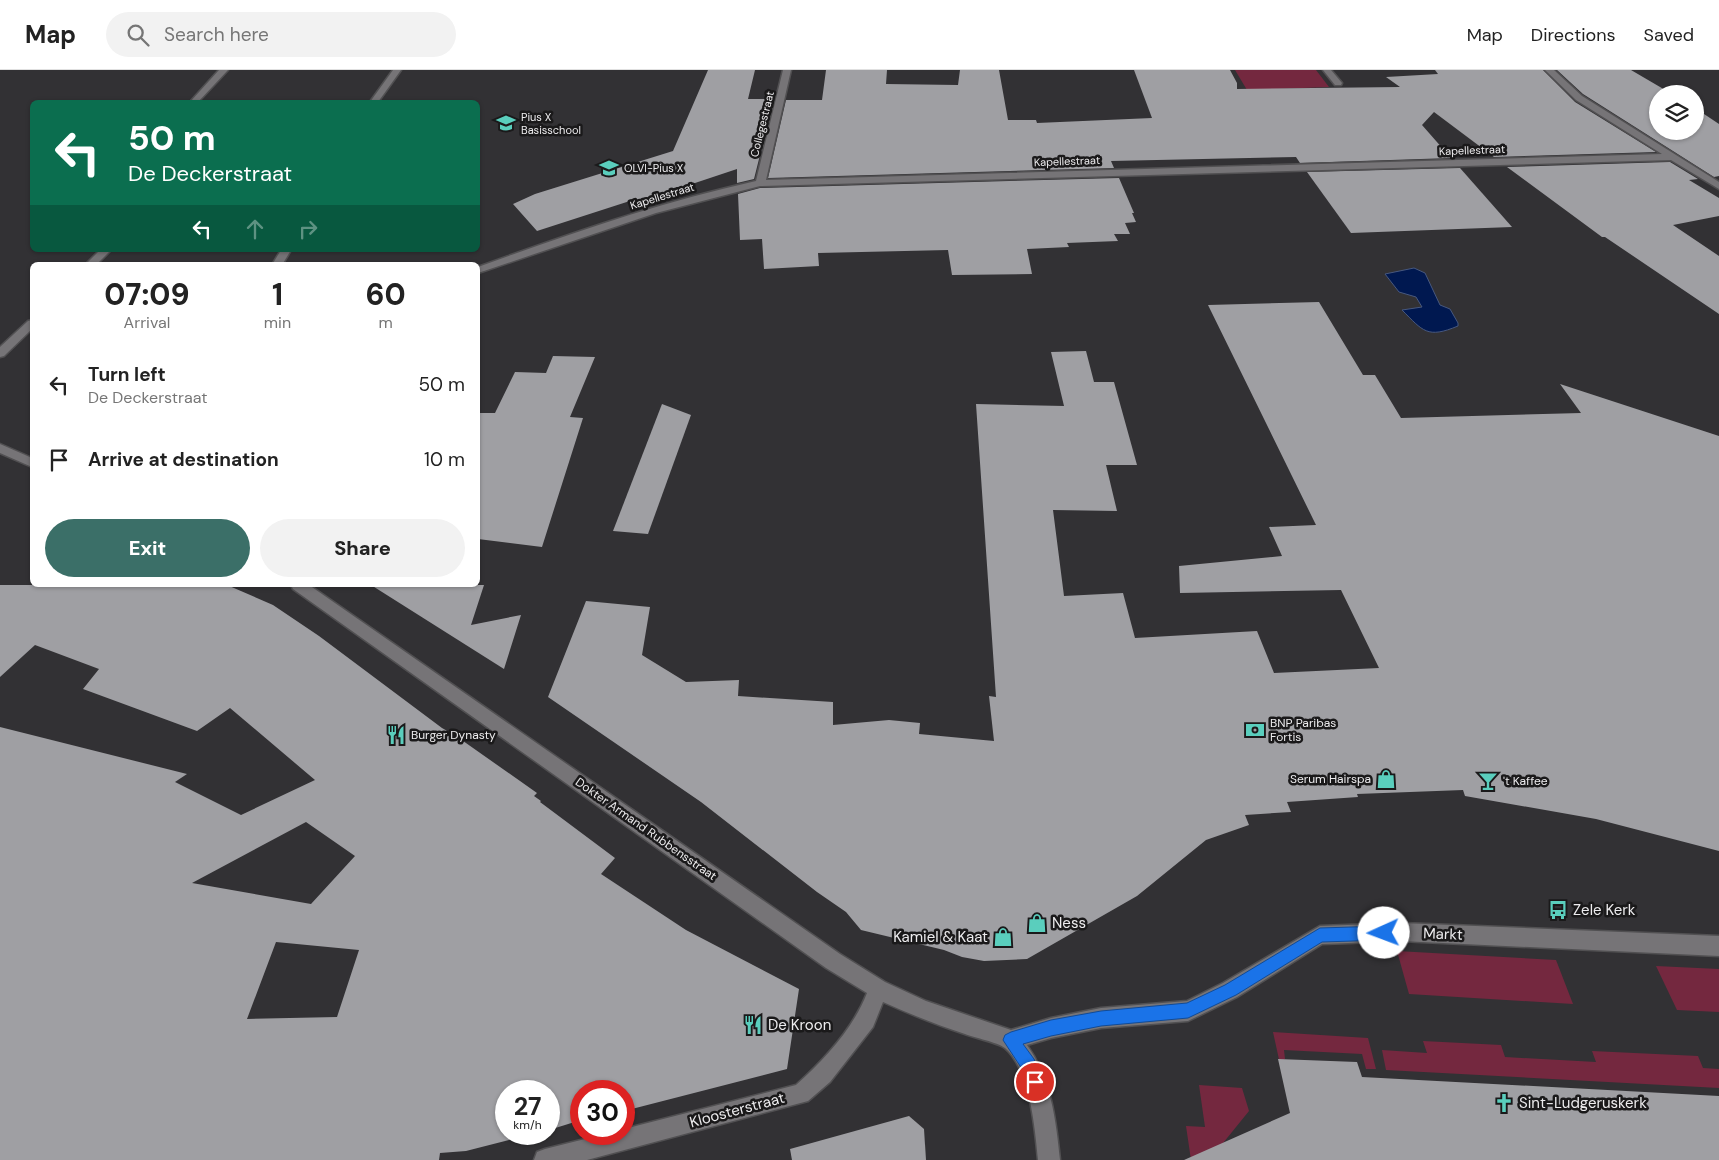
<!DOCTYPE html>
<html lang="en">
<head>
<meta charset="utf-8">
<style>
  body { margin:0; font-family:"DM Sans",sans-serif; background:#f2f2f2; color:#222; height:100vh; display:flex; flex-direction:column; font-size:19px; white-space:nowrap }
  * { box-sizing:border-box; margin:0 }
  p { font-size:16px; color:#767676 }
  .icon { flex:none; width:28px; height:28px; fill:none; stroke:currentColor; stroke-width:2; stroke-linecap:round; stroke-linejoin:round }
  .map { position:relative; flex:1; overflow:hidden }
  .sheet { position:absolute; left:30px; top:192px; width:450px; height:325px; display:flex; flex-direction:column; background:#fff; border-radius:8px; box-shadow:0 1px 4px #0004 }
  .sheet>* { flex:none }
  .guide { position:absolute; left:30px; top:30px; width:450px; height:152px; border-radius:8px; box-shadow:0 1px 4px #0004; background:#0b6e4f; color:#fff; overflow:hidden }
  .tools { position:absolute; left:1649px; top:15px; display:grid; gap:10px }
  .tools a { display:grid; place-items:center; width:55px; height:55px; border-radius:50%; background:#fff; box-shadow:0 1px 4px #0004; font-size:25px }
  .speed { position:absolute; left:495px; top:1010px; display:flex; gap:10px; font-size:25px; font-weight:700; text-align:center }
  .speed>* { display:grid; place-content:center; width:65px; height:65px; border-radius:50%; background:#fff; box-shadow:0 1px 4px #0004; line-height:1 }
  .speed small { font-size:12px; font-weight:400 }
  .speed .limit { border:8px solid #d22; background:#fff; color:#111 }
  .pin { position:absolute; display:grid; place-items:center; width:42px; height:42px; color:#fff; margin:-21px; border:2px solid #fff; border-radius:50%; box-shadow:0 1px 5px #0007 }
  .me { position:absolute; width:55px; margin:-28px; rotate:268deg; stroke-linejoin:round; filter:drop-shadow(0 0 4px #0008) }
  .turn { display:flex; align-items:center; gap:18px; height:105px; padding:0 15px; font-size:22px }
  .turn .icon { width:65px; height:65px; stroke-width:2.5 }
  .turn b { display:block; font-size:35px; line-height:42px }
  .lanes { display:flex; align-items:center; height:48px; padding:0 15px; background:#0003; justify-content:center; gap:25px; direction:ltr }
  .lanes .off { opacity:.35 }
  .eta { display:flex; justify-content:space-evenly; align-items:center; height:85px; text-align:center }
  .eta b { font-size:30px; font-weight:800; line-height:35px }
  .cta { display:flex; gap:10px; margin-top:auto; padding:10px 15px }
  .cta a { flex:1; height:58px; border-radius:30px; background:#3b6f68; color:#fff; font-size:20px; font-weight:800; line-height:58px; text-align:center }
  .cta a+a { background:#f2f2f2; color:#222 }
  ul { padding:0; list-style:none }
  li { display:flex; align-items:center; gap:15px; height:75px; padding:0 15px }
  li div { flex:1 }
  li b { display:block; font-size:19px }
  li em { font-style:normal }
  header { display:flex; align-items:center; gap:30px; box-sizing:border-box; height:70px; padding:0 25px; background:#fff; border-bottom:1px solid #e0e0e0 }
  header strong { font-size:24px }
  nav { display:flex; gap:28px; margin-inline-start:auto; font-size:18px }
  .search { width:350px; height:45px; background:#f2f2f2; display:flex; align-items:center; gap:12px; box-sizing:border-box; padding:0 18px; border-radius:28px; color:#767676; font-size:19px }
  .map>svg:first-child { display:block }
  .green { fill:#74283f }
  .water { fill:#001850; stroke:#47587f }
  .building { fill:#9f9fa3; fill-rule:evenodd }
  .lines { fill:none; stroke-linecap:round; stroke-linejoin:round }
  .minor-casing { stroke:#515052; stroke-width:3 }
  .minor { fill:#767477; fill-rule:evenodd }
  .route { fill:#1a73e8; stroke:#114b97 }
  .labels { text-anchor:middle; stroke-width:5; stroke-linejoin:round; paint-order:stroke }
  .far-poi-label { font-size:11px; fill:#edecee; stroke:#1a191a; text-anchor:start }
  .far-street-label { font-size:11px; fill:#edecee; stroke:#1a191a }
  .poi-label { font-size:12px; fill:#edecee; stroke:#1a191a; text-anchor:start }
  .street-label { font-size:12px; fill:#edecee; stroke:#1a191a }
  .near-poi-label { font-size:15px; fill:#edecee; stroke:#1a191a; text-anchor:start }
  .near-street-label { font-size:15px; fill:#edecee; stroke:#1a191a }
</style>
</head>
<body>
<header>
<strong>Map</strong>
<div class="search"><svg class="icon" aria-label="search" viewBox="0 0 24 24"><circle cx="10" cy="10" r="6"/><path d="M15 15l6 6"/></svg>Search here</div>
<nav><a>Map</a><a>Directions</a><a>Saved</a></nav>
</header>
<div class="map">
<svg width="1719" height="1090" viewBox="0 0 1719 1090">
  <rect width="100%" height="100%" fill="#323134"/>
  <g class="green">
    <polygon points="1235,0 1316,0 1329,17 1247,20"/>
    <polygon points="1397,881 1556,890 1573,934 1409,924"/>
    <polygon points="1656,896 1719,899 1719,942 1677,940"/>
    <polygon points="1273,962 1368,968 1376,999 1366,999 1362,984 1284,980 1285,989 1280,991 1280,994"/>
    <polygon points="1423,971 1501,975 1505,987 1596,992 1592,981 1698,986 1703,998 1719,999 1719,1018 1386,1000 1382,980 1427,983"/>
    <polygon points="1199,1015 1242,1018 1249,1041 1219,1078 1191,1090 1186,1056 1205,1057"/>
  </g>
  <path class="water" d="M 1414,198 L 1425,203 L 1440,235 L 1450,239 L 1458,253 L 1458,256 C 1427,269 1423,261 1402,240 L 1422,237 L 1416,227 L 1399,222 L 1385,204 Z"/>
  <g class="building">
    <polygon points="708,0 755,0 748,29 774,29 754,109 737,113 737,99 635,133 636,129 537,161 513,134 535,124 673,81"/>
    <polygon points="826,0 887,0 886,14 958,15 960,0 999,0 1008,50 1036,50 1037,53 1152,48 1134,0 1230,0 1237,13 1237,19 1400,17 1386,7 1438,4 1435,0 1543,0 1575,32 1656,82 1494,87 1434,42 1422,55 1451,88 1300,93 1296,87 1111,91 1114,98 768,108 786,30 822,30"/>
    <polygon points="1557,0 1631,0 1672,24 1658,24 1658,61 1695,61 1695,38 1719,54 1719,106 1714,107 1583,24"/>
    <polygon points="1670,92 1698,109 1689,110 1719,128 1719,146 1673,155 1719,186 1719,244 1605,167 1602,167 1507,97"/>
    <polygon points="1460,98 1512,157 1351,163 1307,102"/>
    <polygon points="1119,108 1134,143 1132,143 1136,152 1125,153 1130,164 1114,164 1118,171 1067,173 1069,177 1027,179 1032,204 952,205 948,180 818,183 819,196 764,199 762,169 740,170 738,124 760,118"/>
    <polygon points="1319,232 1363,305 1375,305 1401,348 1581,343 1560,314 1719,366 1719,781 1596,749 1465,726 1463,720 1357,724 1358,727 1287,732 1291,742 1245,745 1249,755 1206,770 1137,826 1027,889 984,891 962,887 944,880 861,860 846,842 817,822 701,732 548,627 586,531 650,537 642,585 686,612 739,610 738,626 833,632 833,655 889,650 920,653 919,664 994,671 989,626 996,627 976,334 1064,336 1051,282 1086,281 1094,312 1114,312 1137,395 1106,395 1117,441 1053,440 1064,526 1123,523 1135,568 1257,561 1274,603 1379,598 1341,520 1180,523 1179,496 1282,486 1269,457 1316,455 1208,235"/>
    <polygon points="553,286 595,287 570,347 583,348 542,477 478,469 478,343 495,343 515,302 546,303"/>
    <polygon points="662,334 691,345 648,464 613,461"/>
    <path d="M 0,515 L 227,515 L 273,535 L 319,566 L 442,658 L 456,666 L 537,723 L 534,726 L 541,731 L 540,732 L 615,788 L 601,804 L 686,860 L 799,919 L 787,999 L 624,1041 L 624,1021 L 581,1021 L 581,1050 L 549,1060 L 549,1021 L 506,1021 L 506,1064 L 533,1064 L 466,1081 L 440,1083 L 439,1090 L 0,1090 L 0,657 L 187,704 L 175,712 L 241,745 L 315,710 L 230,638 L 197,661 L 83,619 L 99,599 L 35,575 L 0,607 ZM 306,752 L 355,786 L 311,834 L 192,813 ZM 276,872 L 359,880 L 337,947 L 247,949 Z"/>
    <polygon points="371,515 484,515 471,555 521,545 504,599"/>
    <polygon points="1278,989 1357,992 1362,1007 1719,1026 1719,1090 1184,1090 1290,1043"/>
    <polygon points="909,1046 924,1059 926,1090 792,1090 790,1079"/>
  </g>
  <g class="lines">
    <g class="minor-casing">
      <g id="minor">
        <polygon points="219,0 228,0 198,32 190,32"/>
        <polygon points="393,0 401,0 378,32 370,32"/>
        <path d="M 783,0 L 791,0 L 766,110 L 1662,84 L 1576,30 L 1545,0 L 1554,0 L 1582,26 L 1719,112 L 1719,119 L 1671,90 L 760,116 L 656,143 L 478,203 L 478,197 C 569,164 661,132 756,111 Z"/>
        <polygon points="1323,0 1331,0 1342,13 1341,15 1335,15"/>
        <polygon points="100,180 111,180 96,195 85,195"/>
        <polygon points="281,180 291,180 282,195 272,195"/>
        <polygon points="32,250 32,259 4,286 0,287 0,277 28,251"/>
        <polygon points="0,374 32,388 32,397 0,383"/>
        <path d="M 291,515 L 309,515 L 840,884 L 885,912 L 926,931 L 1011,960 L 1051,948 L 1101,938 L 1187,931 L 1223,913 L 1320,856 L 1401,853 L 1719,866 L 1719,886 L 1401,871 L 1322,874 L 1237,927 L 1188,951 L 1101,958 L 1051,968 L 1027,975 C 1051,1009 1056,1050 1060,1090 L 1038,1090 C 1035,1059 1030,999 1005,978 C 997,972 975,968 965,964 C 937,955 910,944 883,932 L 873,957 L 830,1012 L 808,1031 L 587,1090 L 534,1090 L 537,1082 L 545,1079 L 605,1064 L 624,1064 L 624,1059 L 796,1015 C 824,990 853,959 867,923 L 826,898 L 293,519 Z"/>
      </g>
    </g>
    <use href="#minor" class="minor"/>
  </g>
  <polygon class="route" points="1384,856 1390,858 1392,863 1390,868 1384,870 1322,872 1236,925 1188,948 1101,956 1051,966 1023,974 1034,989 1043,1012 1040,1017 1035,1020 1029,1017 1022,999 1003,970 1005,965 1011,962 1051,950 1101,941 1187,933 1225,915 1320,858"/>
  <defs>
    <g id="school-bare" transform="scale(1.5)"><path d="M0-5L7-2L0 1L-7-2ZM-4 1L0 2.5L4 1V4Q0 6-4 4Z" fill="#5acebd" stroke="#1a191a" stroke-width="2.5" paint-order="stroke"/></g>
    <g id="bank-bare" transform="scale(1.5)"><path d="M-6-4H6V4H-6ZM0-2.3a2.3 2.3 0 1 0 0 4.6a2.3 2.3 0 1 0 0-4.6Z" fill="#5acebd" stroke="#1a191a" stroke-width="2.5" paint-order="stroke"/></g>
    <g id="restaurant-bare" transform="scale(1.5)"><path d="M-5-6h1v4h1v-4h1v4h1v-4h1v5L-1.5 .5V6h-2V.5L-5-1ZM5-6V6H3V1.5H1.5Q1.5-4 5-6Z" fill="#5acebd" stroke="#1a191a" stroke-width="2.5" paint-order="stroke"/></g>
    <g id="shop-bare" transform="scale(1.5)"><path d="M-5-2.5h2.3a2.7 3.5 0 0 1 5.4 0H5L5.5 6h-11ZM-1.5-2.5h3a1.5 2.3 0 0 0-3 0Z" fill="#5acebd" stroke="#1a191a" stroke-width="2.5" paint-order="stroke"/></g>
    <g id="bar-bare" transform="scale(1.5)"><path d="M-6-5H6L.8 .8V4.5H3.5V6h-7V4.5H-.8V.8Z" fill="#5acebd" stroke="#1a191a" stroke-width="2.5" paint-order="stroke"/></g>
    <g id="bus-bare" transform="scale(1.5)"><path d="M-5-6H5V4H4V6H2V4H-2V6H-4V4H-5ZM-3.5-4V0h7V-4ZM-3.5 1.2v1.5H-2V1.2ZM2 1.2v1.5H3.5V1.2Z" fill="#5acebd" stroke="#1a191a" stroke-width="2.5" paint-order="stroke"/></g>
    <g id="church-bare" transform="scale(1.5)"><path d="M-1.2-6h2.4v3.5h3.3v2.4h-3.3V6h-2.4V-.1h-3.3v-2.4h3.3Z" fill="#5acebd" stroke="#1a191a" stroke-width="2.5" paint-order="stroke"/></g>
  </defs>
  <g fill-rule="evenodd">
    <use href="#school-bare" x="506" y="53"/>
    <use href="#school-bare" x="609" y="98"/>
    <use href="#bank-bare" x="1255" y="660"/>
    <use href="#restaurant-bare" x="396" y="665"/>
    <use href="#shop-bare" x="1386" y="709"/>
    <use href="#bar-bare" x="1488" y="711"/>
    <use href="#bus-bare" x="1558" y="840"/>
    <use href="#shop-bare" x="1037" y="853"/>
    <use href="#shop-bare" x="1003" y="867"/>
    <use href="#restaurant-bare" x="753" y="955"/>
    <use href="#church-bare" x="1504" y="1033"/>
  </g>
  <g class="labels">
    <g class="far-poi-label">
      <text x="521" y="51">Pius X<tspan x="521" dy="13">Basisschool</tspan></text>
      <text x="624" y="102">OLVI-Pius X</text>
    </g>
    <g class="far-street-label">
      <text transform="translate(762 54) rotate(-76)" y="4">Collegestraat</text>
      <text transform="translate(1472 80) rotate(-2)" y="4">Kapellestraat</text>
      <text transform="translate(1067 91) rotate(-2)" y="4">Kapellestraat</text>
      <text transform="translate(662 126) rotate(-17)" y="4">Kapellestraat</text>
    </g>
    <g class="poi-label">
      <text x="1270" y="657">BNP Paribas<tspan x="1270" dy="14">Fortis</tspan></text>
      <text x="411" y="669">Burger Dynasty</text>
      <text x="1371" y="713" text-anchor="end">Serum Hairspa</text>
      <text x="1503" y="715">'t Kaffee</text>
    </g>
    <g class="street-label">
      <text transform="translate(646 759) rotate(35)" y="4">Dokter Armand Rubbensstraat</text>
    </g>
    <g class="near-poi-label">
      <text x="1573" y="845">Zele Kerk</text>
      <text x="1052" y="858">Ness</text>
      <text x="988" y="872" text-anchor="end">Kamiel &amp; Kaat</text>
      <text x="768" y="960">De Kroon</text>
      <text x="1519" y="1038">Sint-Ludgeruskerk</text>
    </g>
    <g class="near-street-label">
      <text transform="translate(1443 864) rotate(2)" y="5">Markt</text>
      <text transform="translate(737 1040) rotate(-15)" y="5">Kloosterstraat</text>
    </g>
  </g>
</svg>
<div class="tools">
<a><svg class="icon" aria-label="layers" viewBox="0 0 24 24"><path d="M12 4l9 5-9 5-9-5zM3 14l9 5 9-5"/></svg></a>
</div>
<div class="speed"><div>27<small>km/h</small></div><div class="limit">30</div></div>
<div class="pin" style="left:1035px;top:1012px;background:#d93025"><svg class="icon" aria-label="arrive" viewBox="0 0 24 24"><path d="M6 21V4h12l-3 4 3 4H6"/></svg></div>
<svg class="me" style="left:1384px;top:863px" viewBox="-20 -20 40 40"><circle r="19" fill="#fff"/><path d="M0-13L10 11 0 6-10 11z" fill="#1a73e8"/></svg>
<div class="guide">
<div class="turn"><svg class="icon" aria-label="left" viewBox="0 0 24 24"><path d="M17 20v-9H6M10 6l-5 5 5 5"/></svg><div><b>50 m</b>De Deckerstraat</div></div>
<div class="lanes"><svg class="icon" aria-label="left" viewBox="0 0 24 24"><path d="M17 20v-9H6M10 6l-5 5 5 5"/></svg><svg class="icon off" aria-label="ahead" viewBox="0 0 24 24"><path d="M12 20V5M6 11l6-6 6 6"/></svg><svg class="icon off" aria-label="right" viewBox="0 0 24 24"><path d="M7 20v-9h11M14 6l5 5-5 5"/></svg></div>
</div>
<section class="sheet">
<div class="eta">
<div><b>07:09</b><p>Arrival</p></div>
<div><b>1</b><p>min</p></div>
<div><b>60</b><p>m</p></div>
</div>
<ul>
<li><svg class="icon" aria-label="left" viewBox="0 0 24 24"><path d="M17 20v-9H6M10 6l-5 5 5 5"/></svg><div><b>Turn left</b><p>De Deckerstraat</p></div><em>50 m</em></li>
<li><svg class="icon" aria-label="arrive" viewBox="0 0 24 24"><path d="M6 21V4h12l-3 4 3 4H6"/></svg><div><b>Arrive at destination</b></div><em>10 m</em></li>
</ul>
<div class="cta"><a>Exit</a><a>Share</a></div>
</section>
</div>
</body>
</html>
